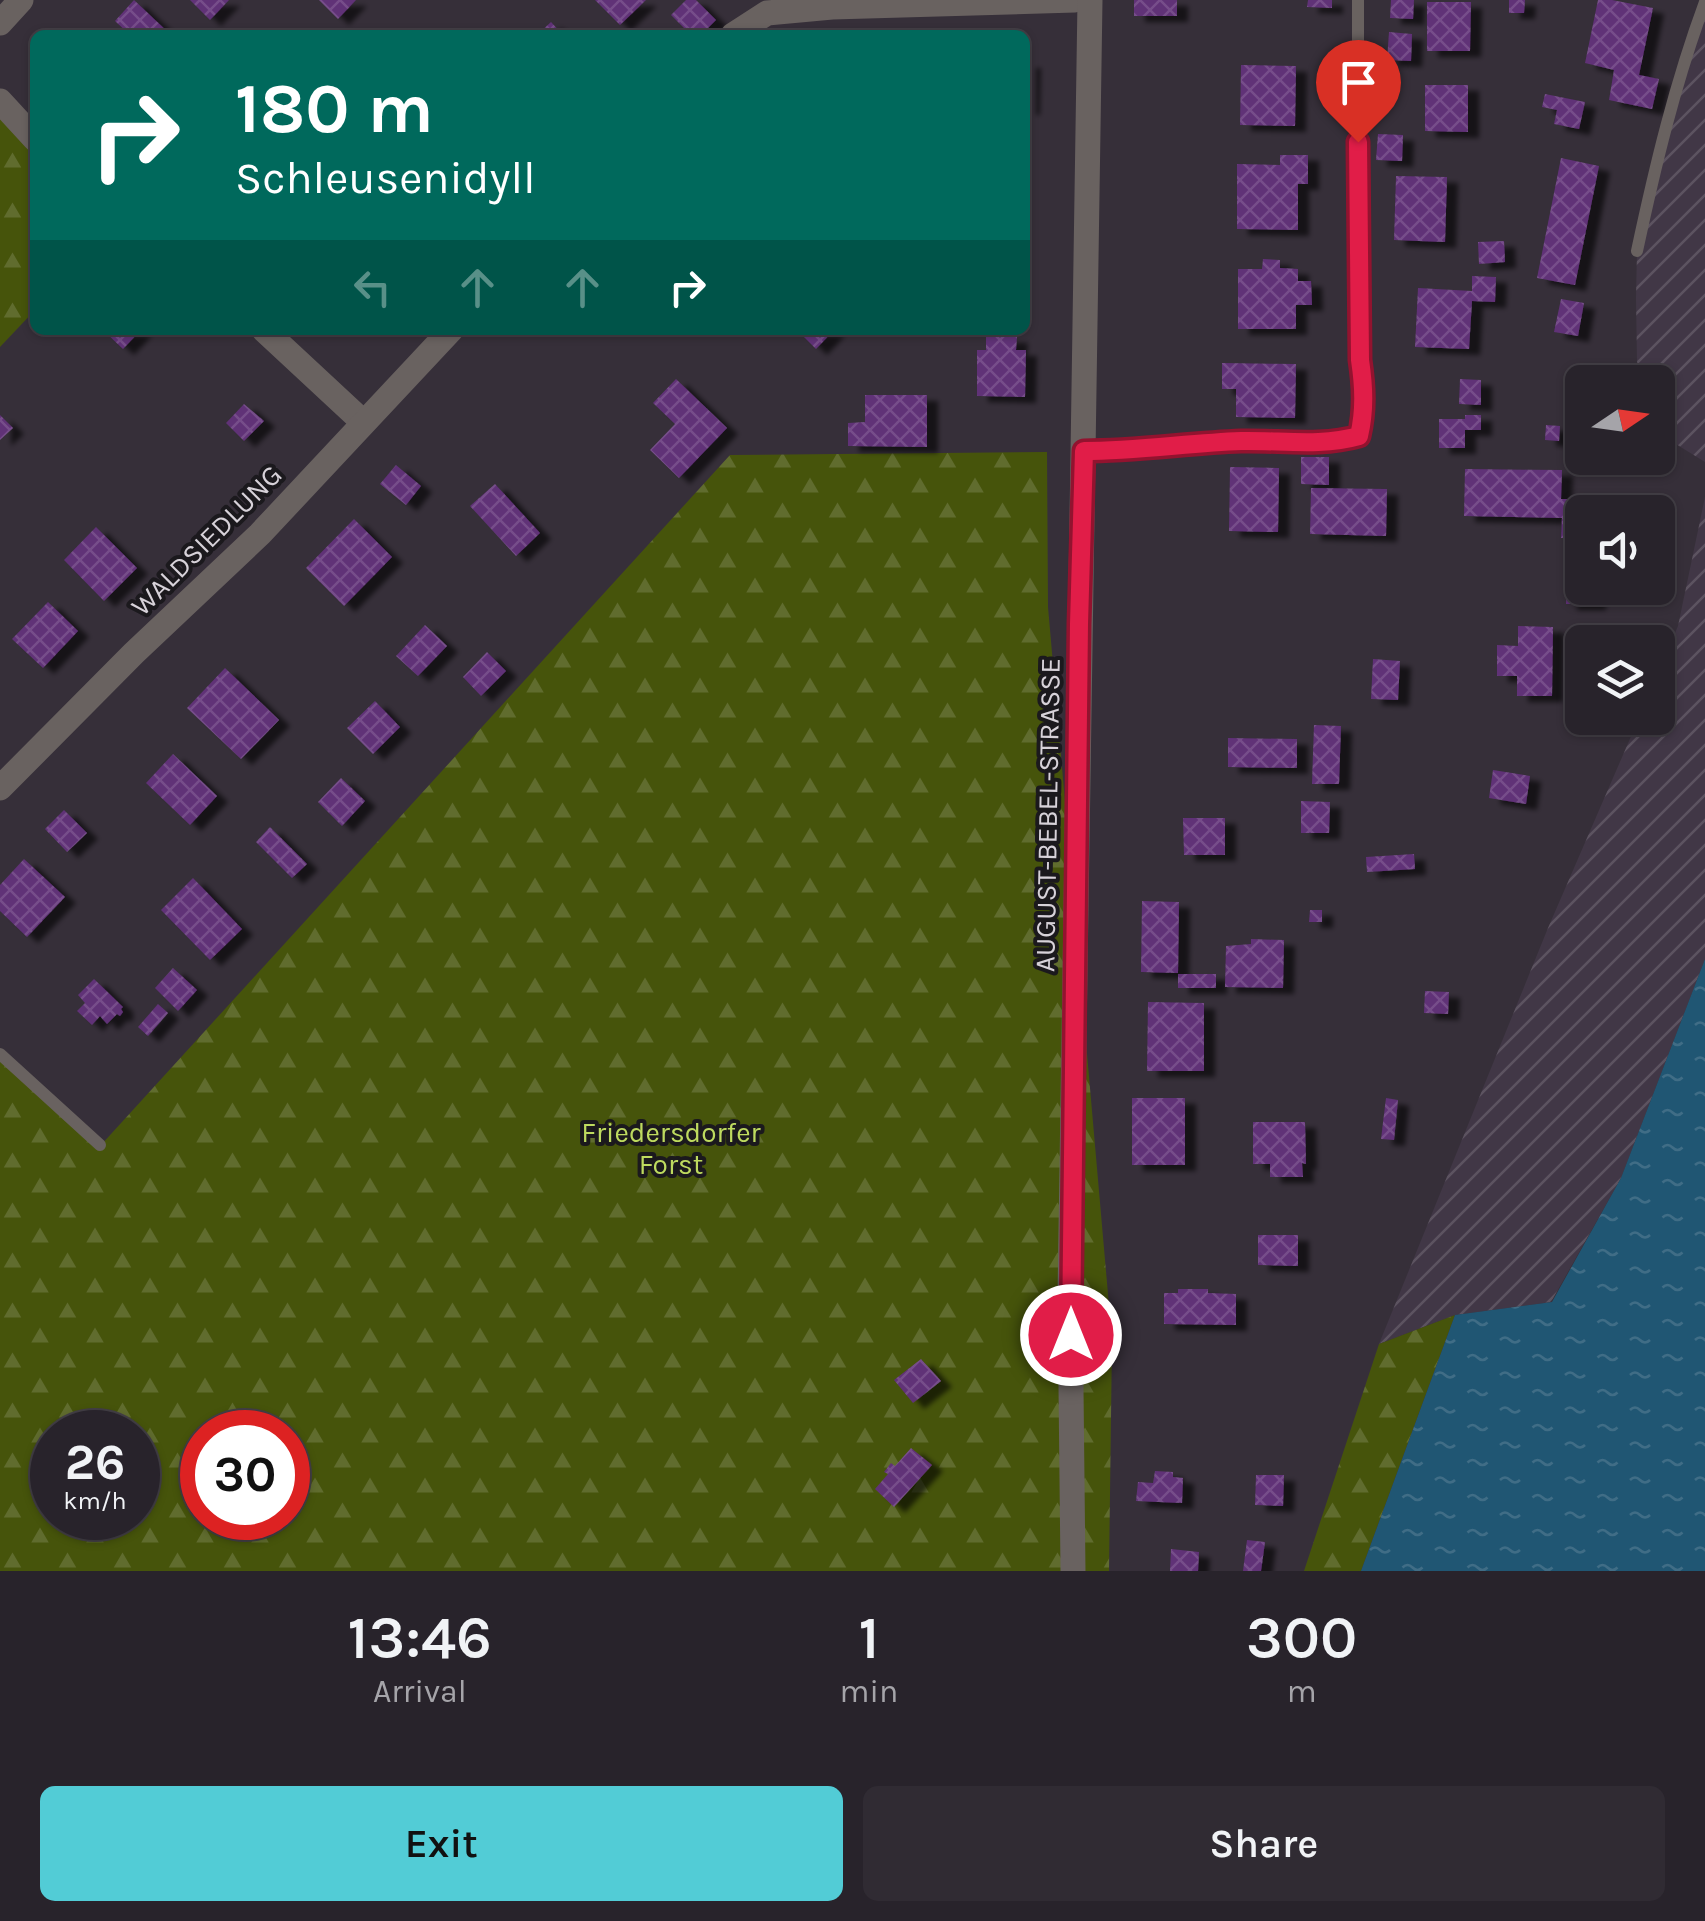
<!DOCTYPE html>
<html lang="en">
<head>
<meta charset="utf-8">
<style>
  body { margin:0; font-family:Karla,sans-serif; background:#302b33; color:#f1f3f6; height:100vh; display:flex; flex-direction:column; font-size:38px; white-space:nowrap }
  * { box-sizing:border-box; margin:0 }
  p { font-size:32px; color:#a5a4a9 }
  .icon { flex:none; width:55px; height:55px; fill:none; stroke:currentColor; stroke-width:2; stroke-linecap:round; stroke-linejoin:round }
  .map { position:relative; height:1571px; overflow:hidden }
  .drawer { display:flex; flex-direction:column; background:#28232b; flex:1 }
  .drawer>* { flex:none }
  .banner { position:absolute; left:30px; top:30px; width:1000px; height:305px; border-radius:15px; box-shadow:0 2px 8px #0004,0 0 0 2px #444047; background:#00695c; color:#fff; overflow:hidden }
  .needle { width:65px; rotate:77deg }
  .fabs { position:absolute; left:1565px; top:365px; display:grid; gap:20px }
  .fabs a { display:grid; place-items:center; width:110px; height:110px; border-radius:15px; background:#28232b; box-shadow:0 2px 8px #0004,0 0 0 2px #444047; font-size:50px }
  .speed { position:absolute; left:30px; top:1410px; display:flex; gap:20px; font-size:50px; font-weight:700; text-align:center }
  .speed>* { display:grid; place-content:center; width:130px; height:130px; border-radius:50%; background:#28232b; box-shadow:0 2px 8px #0004,0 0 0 2px #444047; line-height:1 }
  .speed small { font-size:25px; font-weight:400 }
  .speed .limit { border:15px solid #d22; background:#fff; color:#111 }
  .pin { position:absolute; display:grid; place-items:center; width:85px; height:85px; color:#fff; margin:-102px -42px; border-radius:50% 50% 50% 0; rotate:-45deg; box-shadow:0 0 10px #0007 }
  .pin .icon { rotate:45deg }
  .me { position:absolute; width:110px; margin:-55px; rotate:0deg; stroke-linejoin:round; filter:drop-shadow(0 0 8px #0008) }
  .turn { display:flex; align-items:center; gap:35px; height:210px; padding:0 40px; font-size:45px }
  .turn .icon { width:130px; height:130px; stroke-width:2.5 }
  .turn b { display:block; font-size:70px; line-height:85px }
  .lanes { display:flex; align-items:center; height:95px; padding:0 40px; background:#0003; justify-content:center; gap:50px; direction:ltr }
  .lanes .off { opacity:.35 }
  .eta { display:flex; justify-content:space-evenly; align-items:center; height:170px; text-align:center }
  .eta b { font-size:60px; font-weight:600; line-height:70px }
  .action { display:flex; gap:20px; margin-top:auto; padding:20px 40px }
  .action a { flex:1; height:115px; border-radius:15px; background:#52ccd6; color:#111; font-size:40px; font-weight:600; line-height:115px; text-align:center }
  .action a+a { background:#302b33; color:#f1f3f6 }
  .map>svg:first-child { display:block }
  .industrial { fill:url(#industrial-furrows) }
  .forest { fill:url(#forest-firs); fill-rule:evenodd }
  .water { fill:url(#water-ripples) }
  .building { fill:url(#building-cross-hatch); filter:url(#shadow) }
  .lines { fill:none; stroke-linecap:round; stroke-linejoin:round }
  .service { stroke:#696260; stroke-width:12 }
  .minor { stroke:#696260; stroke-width:25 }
  .route-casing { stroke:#92132f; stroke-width:25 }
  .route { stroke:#e11d48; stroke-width:18 }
  .labels { text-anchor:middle; stroke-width:8; stroke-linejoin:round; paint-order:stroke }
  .street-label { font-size:28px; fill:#d7d2d9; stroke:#1b191d }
  .park-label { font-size:28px; fill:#beda5f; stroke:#1b191d }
</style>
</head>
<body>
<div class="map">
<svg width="1705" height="1571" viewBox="0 0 1705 1571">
  <defs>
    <pattern id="industrial-furrows" width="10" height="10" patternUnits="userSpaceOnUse" patternTransform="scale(2.5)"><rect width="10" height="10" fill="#413746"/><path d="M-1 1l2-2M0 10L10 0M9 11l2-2" fill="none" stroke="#5c5360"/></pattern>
    <pattern id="forest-firs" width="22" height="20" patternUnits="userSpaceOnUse" patternTransform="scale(2.5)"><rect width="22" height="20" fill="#46540b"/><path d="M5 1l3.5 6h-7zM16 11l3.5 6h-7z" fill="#606c2e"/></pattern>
    <pattern id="water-ripples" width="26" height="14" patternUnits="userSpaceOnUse" patternTransform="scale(2.5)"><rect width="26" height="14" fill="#205673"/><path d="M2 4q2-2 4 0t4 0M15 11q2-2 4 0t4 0" fill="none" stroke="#406d86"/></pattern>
    <pattern id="building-cross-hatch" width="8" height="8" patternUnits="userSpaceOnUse" patternTransform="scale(2.5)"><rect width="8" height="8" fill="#603177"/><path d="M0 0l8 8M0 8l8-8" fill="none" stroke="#764e8a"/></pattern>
    <filter id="shadow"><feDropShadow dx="11" dy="6" stdDeviation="2.5" flood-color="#0009"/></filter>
  </defs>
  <rect width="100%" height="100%" fill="#362f39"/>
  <g class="industrial">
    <polygon points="1705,2 1705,462 1658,433 1658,382 1640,382 1637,361 1636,298 1637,251"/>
    <polygon points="1705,497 1705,959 1621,1178 1551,1302 1455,1315 1379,1344 1548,928 1639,718 1658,718 1658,674 1678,626"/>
  </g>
  <g class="forest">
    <polygon points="0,101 35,139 35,310 0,347"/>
    <path d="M 1047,452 L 1048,607 L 1112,1340 L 1109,1571 L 0,1571 L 0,1054 L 101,1145 L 730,455 ZM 52,1432 L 138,1432 L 138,1518 L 52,1518 ZM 202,1432 L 288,1432 L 288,1518 L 202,1518 Z"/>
    <polygon points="1455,1315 1361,1571 1304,1571 1379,1344"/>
  </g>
  <polygon class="water" points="1705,959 1705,1571 1361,1571 1455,1315 1552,1302 1621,1178"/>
  <g class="building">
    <polygon points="134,0 171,35 130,35 115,21"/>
    <polygon points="190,0 229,0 210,20"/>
    <polygon points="319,0 356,0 338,19"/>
    <polygon points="595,0 646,0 620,25"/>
    <polygon points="686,0 696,0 716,20 701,35 691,35 671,15"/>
    <rect x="1134" y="0" width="43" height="16"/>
    <polygon points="1308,0 1332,0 1332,8 1307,7"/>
    <polygon points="1391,0 1414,0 1413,19 1390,18"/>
    <polygon points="1509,0 1525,0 1524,13 1509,13"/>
    <polygon points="1598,0 1612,0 1653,8 1639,75 1659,79 1652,109 1609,100 1614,70 1585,63"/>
    <polygon points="1427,2 1471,2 1470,51 1427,51"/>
    <polygon points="551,22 563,35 537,35"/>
    <polygon points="1389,32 1412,34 1411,61 1387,60"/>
    <polygon points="1025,62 1030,62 1029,109 1025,109"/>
    <polygon points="1241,65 1296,66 1295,126 1240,125"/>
    <polygon points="1425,85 1468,85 1468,132 1425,131"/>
    <polygon points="1545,94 1585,102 1579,129 1554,124 1557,110 1542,107"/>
    <polygon points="1378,134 1403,135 1402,161 1376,160"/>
    <polygon points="1280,155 1308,155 1308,184 1298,184 1298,230 1237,229 1237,164 1280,165"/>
    <polygon points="1561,158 1599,166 1575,285 1537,278"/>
    <polygon points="1396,176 1447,177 1445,242 1394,240"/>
    <polygon points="1504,241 1505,262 1479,264 1478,242"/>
    <polygon points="1263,259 1280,260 1280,268 1298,269 1298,281 1311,281 1312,305 1296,305 1296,329 1238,329 1238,269 1262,269"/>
    <polygon points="1472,276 1496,277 1495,302 1472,301 1469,349 1415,347 1418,288 1472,291"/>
    <polygon points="1561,299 1584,303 1578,336 1554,332"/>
    <polygon points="103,330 141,330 123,349"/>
    <polygon points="797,330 834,330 816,349"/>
    <polygon points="986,337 1017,337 1016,350 1026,350 1025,397 977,396 977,350 986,350"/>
    <polygon points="1222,363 1296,364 1295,418 1236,417 1236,389 1222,389"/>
    <polygon points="676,379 727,428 679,478 650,450 675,424 653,403"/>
    <polygon points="1460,379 1481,380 1481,405 1459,404"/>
    <polygon points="865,395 927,395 927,447 848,446 848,423 865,422"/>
    <polygon points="244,404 264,421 244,441 226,423"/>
    <polygon points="0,415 13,428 0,440"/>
    <polygon points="1465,415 1481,415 1481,430 1465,430 1465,448 1439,448 1439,419 1465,419"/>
    <polygon points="1546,425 1560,426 1559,441 1545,440"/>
    <polygon points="1301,457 1329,457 1329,485 1301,484"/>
    <polygon points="396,465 421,486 406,505 380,484"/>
    <polygon points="1230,467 1279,468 1278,532 1229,531"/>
    <polygon points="1465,469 1562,470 1561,499 1589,499 1588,512 1582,512 1582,538 1561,538 1562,518 1464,516"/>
    <polygon points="495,484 540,533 516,556 470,506"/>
    <polygon points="1311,488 1387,489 1386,536 1310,534"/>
    <polygon points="354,519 392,557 344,606 306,568"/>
    <polygon points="96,527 137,568 104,601 64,560"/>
    <polygon points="1567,573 1582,573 1582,588 1595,588 1595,604 1566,604"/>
    <polygon points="48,602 78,631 43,668 12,639"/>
    <polygon points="425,625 447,646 418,676 396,656"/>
    <polygon points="1518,626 1553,627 1552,696 1517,696 1517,676 1497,676 1497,645 1518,646"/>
    <polygon points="487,652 506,671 481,696 463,677"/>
    <polygon points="1373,659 1400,661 1398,700 1371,699"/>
    <polygon points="225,668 279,720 241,759 187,708"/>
    <polygon points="375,701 400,727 373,754 347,728"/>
    <polygon points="1314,725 1341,726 1339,784 1312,784"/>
    <polygon points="1228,738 1297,739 1297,768 1228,767"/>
    <polygon points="173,754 217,796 190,825 146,783"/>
    <polygon points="1493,770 1530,776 1526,804 1489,798"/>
    <polygon points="341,778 365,801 342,826 318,802"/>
    <polygon points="1301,801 1330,802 1329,833 1301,833"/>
    <polygon points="64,810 87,833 67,852 45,829"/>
    <polygon points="1183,818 1225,818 1225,855 1184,855"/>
    <polygon points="270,827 307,864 292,878 256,842"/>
    <polygon points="1414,854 1415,869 1367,872 1366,857"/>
    <polygon points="24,859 65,897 27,937 0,911 0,885"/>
    <polygon points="193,878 242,929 210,960 161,910"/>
    <polygon points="1142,901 1179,902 1178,973 1141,972"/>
    <polygon points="1310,910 1322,910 1322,922 1309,922"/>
    <polygon points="1251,939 1284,940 1283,988 1225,987 1226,946 1251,944"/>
    <polygon points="173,968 197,990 178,1011 155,988"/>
    <rect x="1178" y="974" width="38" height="14"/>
    <polygon points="94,979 123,1007 121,1009 123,1012 120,1016 117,1014 107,1024 100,1016 92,1025 77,1011 85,1003 78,995"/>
    <polygon points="1425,991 1449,992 1448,1014 1424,1013"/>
    <polygon points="1148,1002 1204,1003 1204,1071 1147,1071"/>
    <polygon points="158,1004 168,1013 148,1036 138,1027"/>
    <rect x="1132" y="1098" width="53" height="67"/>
    <polygon points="1386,1098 1398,1100 1394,1140 1381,1139"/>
    <polygon points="1253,1122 1305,1122 1306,1164 1302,1163 1303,1177 1270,1177 1270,1164 1253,1164"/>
    <polygon points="1258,1235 1298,1235 1298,1266 1258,1265"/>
    <polygon points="1178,1289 1208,1289 1208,1293 1236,1294 1236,1325 1164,1324 1164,1293 1178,1293"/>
    <polygon points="921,1359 941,1381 913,1403 894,1380"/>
    <polygon points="911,1448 932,1465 894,1507 875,1489 888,1474 884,1472 891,1463 895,1466"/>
    <polygon points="1155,1471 1173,1472 1173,1477 1183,1478 1182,1503 1136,1501 1138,1482 1153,1483"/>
    <polygon points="1256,1475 1284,1475 1283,1506 1255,1505"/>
    <polygon points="1247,1540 1265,1542 1261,1571 1243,1571"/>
    <polygon points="1171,1549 1199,1552 1198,1571 1170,1571"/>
  </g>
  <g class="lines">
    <g class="service">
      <path d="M 1637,251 C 1655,167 1675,83 1705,2"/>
      <path d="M 1084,451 C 1136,451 1189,443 1241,441 C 1281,440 1320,447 1359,436 L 1363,418 L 1364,390 L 1360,360 L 1358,284 L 1358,0"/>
      <polyline points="0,1054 100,1145"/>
    </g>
    <g class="minor">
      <polyline points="0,23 21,0"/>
      <polyline points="733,35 767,13 832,7 1075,0"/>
      <polyline points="0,101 35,139"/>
      <polyline points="264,330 363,422"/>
      <polyline points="0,788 134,653 260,534 451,330"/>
      <polyline points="1073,1571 1070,1296 1090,0"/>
    </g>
  </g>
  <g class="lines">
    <g class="route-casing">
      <path id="route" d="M 1071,1335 L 1079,624 L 1084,451 C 1136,451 1189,443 1241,441 C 1281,440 1320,447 1359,436 C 1365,410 1364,387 1360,360 L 1358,142"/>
    </g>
    <use href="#route" class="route"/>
  </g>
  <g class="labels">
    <g class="street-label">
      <text transform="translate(206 540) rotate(-45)" y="10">WALDSIEDLUNG</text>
      <text transform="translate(1047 815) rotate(-89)" y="10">AUGUST-BEBEL-STRASSE</text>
    </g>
    <g class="park-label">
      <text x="671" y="1142">Friedersdorfer<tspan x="671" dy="32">Forst</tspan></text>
    </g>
  </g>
</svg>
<div class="fabs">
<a><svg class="needle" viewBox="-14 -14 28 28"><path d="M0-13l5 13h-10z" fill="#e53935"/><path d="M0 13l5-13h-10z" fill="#a5a4a9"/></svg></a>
<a><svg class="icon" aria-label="sound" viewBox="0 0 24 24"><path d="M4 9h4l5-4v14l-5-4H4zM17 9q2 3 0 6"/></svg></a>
<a><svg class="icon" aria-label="layers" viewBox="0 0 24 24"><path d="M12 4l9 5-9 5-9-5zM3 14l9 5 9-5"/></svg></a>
</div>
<div class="speed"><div>26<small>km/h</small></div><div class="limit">30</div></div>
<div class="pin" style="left:1358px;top:142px;background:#d93025"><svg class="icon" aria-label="arrive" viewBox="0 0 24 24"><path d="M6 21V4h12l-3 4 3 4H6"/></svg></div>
<svg class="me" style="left:1071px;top:1335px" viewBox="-20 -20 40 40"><circle r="17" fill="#e11d48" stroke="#fff" stroke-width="3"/><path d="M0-11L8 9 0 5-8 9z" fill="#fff"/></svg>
<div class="banner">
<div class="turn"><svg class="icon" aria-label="right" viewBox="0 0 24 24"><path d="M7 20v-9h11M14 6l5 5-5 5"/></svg><div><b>180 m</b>Schleusenidyll</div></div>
<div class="lanes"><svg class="icon off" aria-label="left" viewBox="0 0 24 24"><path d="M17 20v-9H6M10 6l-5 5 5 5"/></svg><svg class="icon off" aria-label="ahead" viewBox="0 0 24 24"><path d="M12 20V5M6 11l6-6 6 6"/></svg><svg class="icon off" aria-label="ahead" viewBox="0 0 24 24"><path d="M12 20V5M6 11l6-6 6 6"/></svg><svg class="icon" aria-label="right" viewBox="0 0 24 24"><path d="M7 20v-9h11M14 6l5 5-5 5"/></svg></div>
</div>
</div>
<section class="drawer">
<div class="eta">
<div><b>13:46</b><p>Arrival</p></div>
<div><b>1</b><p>min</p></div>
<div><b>300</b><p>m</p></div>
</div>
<div class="action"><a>Exit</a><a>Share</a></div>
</section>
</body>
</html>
